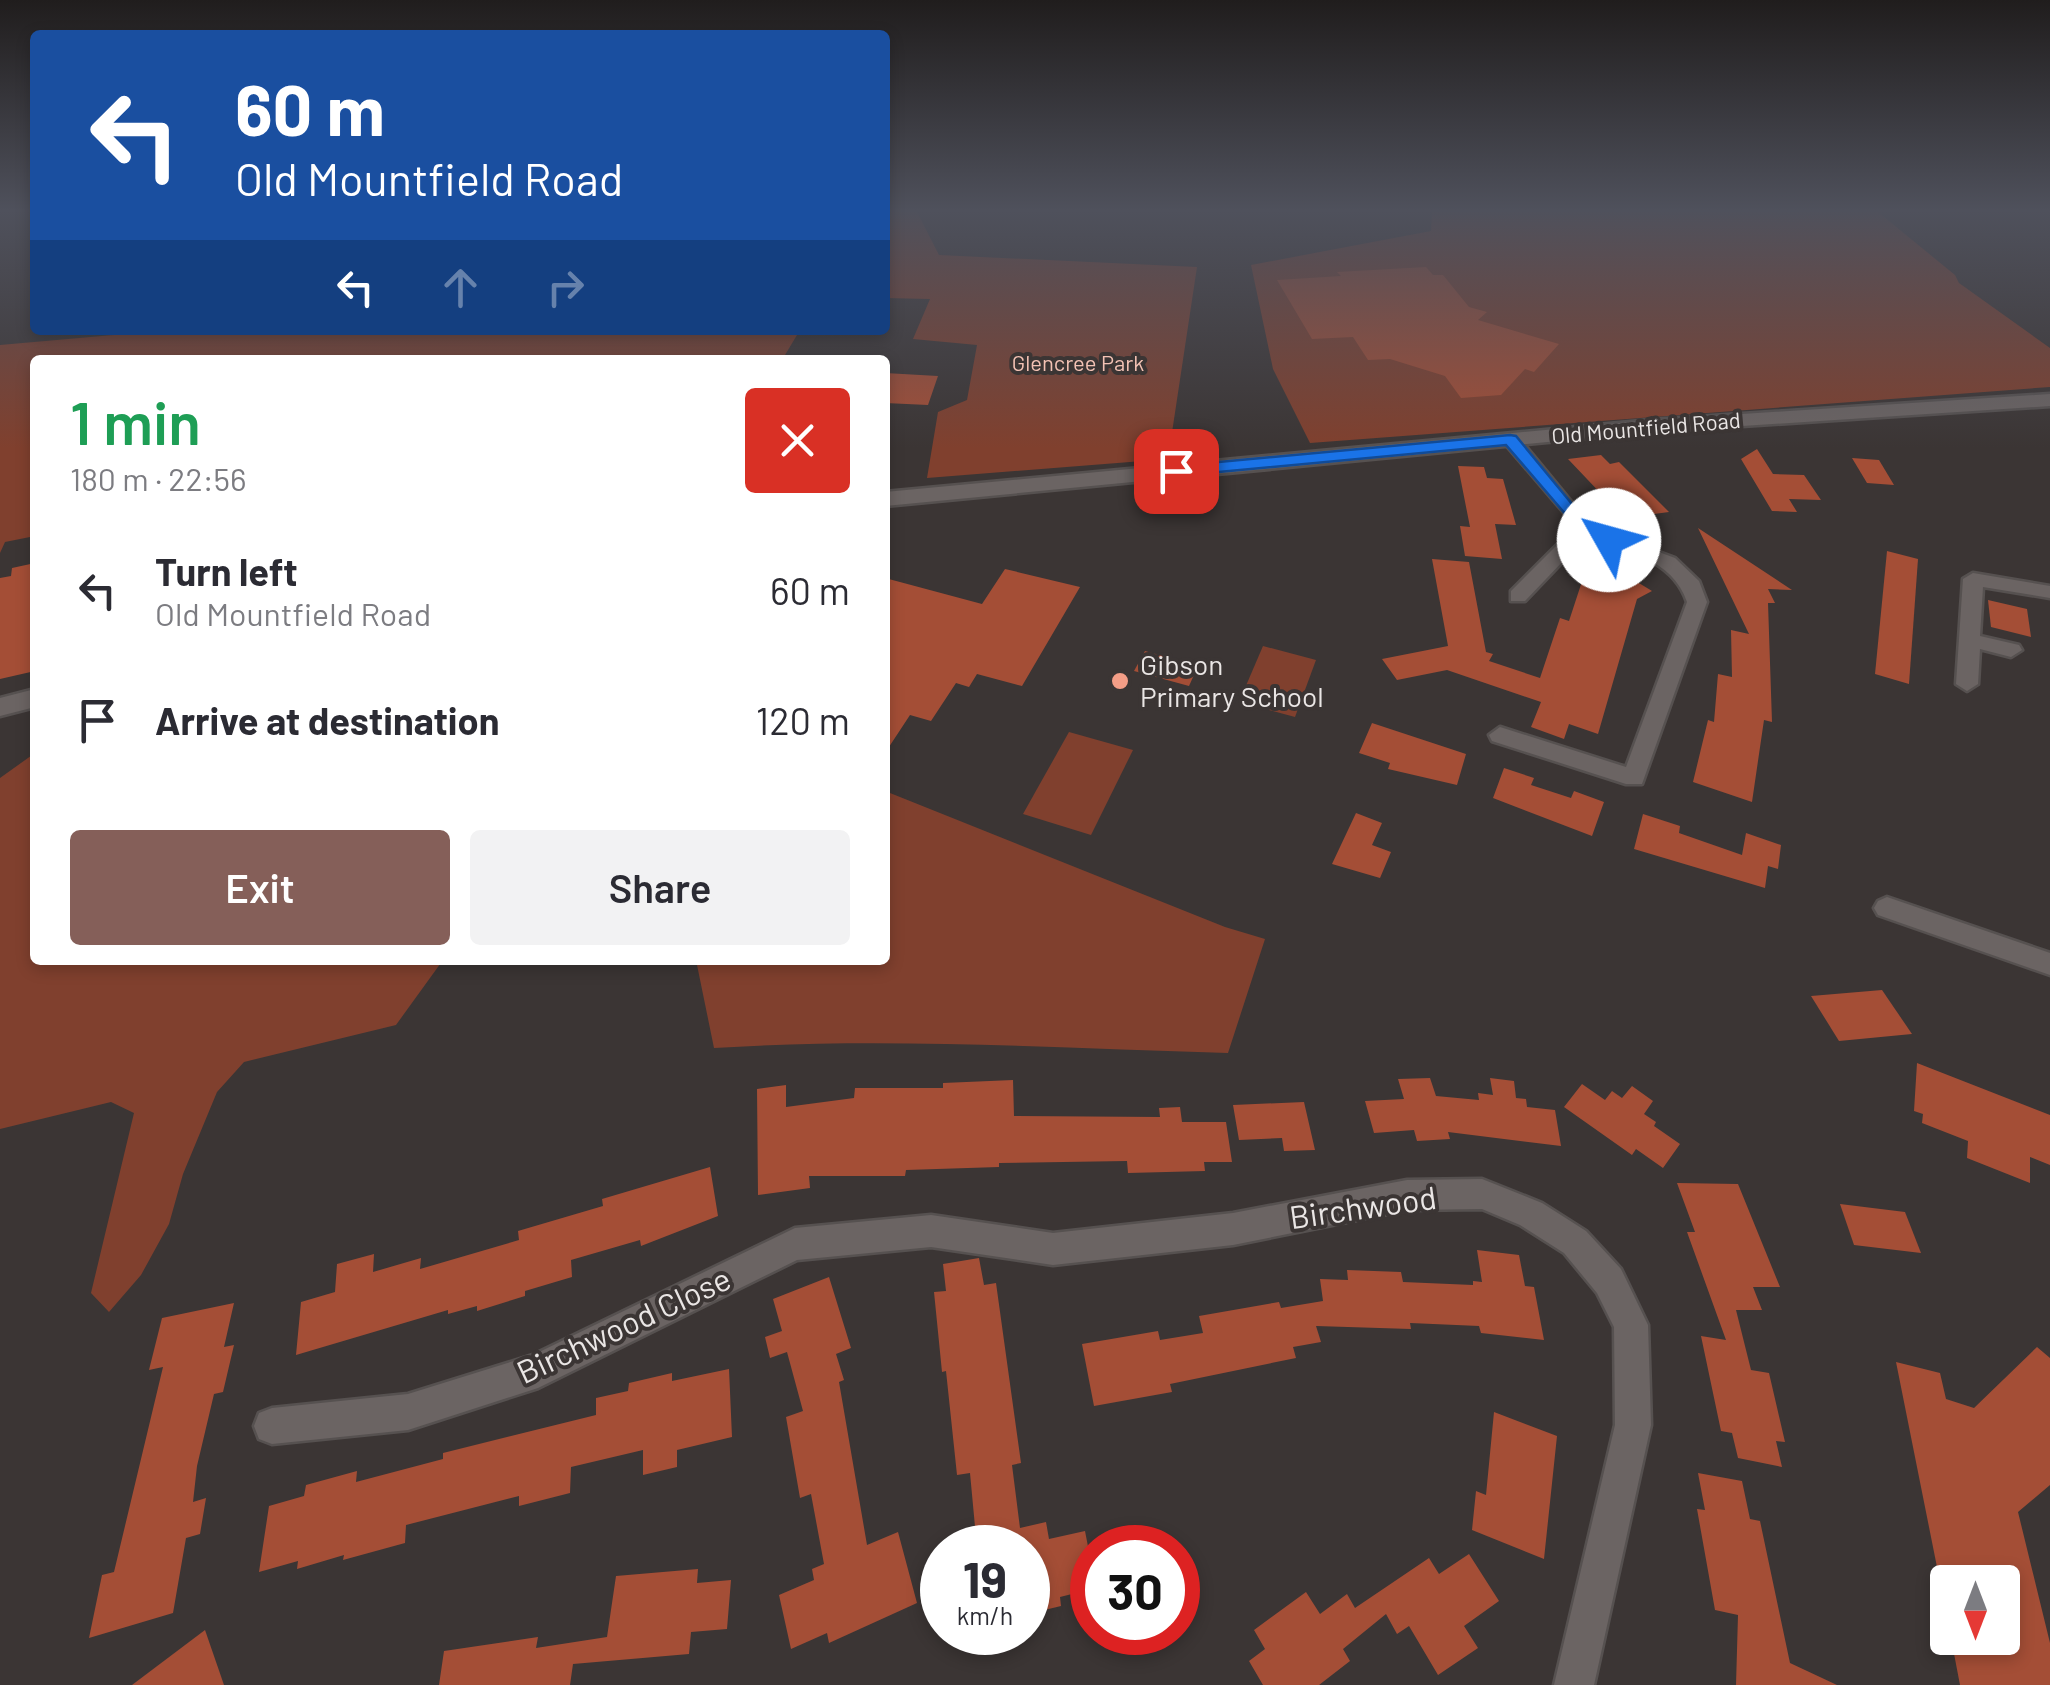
<!DOCTYPE html>
<html lang="en">
<head>
<meta charset="utf-8">
<style>
  body { margin:0; font-family:Barlow,sans-serif; background:#f2f2f3; color:#2b2b33; height:100vh; display:flex; flex-direction:column; font-size:38px; white-space:nowrap }
  * { box-sizing:border-box; margin:0 }
  p { font-size:32px; color:#7c7c81 }
  .icon { flex:none; width:55px; height:55px; fill:none; stroke:currentColor; stroke-width:2; stroke-linecap:round; stroke-linejoin:round }
  .map { position:relative; flex:1; overflow:hidden }
  .side { position:absolute; left:30px; top:355px; width:860px; height:610px; display:flex; flex-direction:column; background:#fff; border-radius:10px; box-shadow:0 5px 15px #0003 }
  .side>* { flex:none }
  .hud { position:absolute; left:30px; top:30px; width:860px; height:305px; border-radius:10px; box-shadow:0 5px 15px #0003; background:#1a4fa0; color:#fff; overflow:hidden }
  .needle { width:65px; rotate:180deg }
  .buttons { position:absolute; left:1930px; top:1565px; display:grid; gap:20px }
  .buttons a { display:grid; place-items:center; width:90px; height:90px; border-radius:10px; background:#fff; box-shadow:0 5px 15px #0003; font-size:50px }
  .speed { position:absolute; left:920px; top:1525px; display:flex; gap:20px; font-size:50px; font-weight:700; text-align:center }
  .speed>* { display:grid; place-content:center; width:130px; height:130px; border-radius:50%; background:#fff; box-shadow:0 5px 15px #0003; line-height:1 }
  .speed small { font-size:25px; font-weight:400 }
  .speed .limit { border:15px solid #d22; background:#fff; color:#111 }
  .pin { position:absolute; display:grid; place-items:center; width:85px; height:85px; color:#fff; margin:-42px; border-radius:20px; box-shadow:0 5px 15px #0006 }
  .me { position:absolute; width:110px; margin:-55px; rotate:308deg; stroke-linejoin:round; filter:drop-shadow(0 0 8px #0008) }
  .turn { display:flex; align-items:center; gap:35px; height:210px; padding:0 40px; font-size:45px }
  .turn .icon { width:130px; height:130px; stroke-width:2.5 }
  .turn b { display:block; font-size:70px; line-height:85px }
  .lanes { display:flex; align-items:center; height:95px; padding:0 40px; background:#0003; justify-content:center; gap:50px; direction:ltr }
  .lanes .off { opacity:.35 }
  .round { display:grid; place-items:center; flex:none; width:105px; height:105px; border-radius:10px; background:#f2f2f3 }
  .headline { display:flex; align-items:center; justify-content:space-between; height:170px; padding:0 40px }
  h1 { font-size:60px; font-weight:600; line-height:75px; color:#1e9e55 }
  .action { display:flex; gap:20px; margin-top:auto; padding:20px 40px }
  .action a { flex:1; height:115px; border-radius:10px; background:#855f59; color:#fff; font-size:40px; font-weight:600; line-height:115px; text-align:center }
  .action a+a { background:#f2f2f3; color:#2b2b33 }
  ul { padding:0; list-style:none }
  li { display:flex; align-items:center; gap:30px; height:130px; padding:0 40px }
  li div { flex:1 }
  li b { display:block; font-size:38px }
  li em { font-style:normal }
  .map>svg:first-child { display:block }
  .green { fill:#80402e }
  .building { fill:#a44e36 }
  .lines { fill:none; stroke-linecap:round; stroke-linejoin:round }
  .minor-casing { stroke:#565150; stroke-width:5 }
  .tertiary-casing { stroke:#565150; stroke-width:5 }
  .minor { fill:#6b6463; fill-rule:evenodd }
  .tertiary { fill:#6b6463; fill-rule:evenodd }
  .route { fill:#1a73e8; stroke:#114b97; stroke-width:2.5 }
  .poi-dot { fill:#f49e87; stroke:#3b3534; stroke-width:4 }
  .labels { text-anchor:middle; stroke-width:8; stroke-linejoin:round; paint-order:stroke }
  .far-park-label { font-size:22px; fill:#f3c2b4; stroke:#3b3534 }
  .far-street-label { font-size:22px; fill:#eae6e5; stroke:#3b3534 }
  .poi-label { font-size:28px; fill:#eae6e5; stroke:#3b3534; text-anchor:start }
  .near-street-label { font-size:32px; fill:#eae6e5; stroke:#3b3534 }
</style>
</head>
<body>
<div class="map">
<svg width="2050" height="1685" viewBox="0 0 2050 1685">
  <rect width="100%" height="100%" fill="#3b3534"/>
  <g class="green">
    <polygon points="885,212 917,212 939,255 1197,267 1168,459 927,478 938,412 967,400 977,345 913,339 930,299 885,298"/>
    <polygon points="1432,212 1878,212 1955,275 1959,283 2050,348 2050,387 1310,443 1273,369 1251,265 1431,231"/>
    <polygon points="170,330 800,330 782,360 35,360 35,536 5,542 0,553 0,345"/>
    <polygon points="1263,646 1316,660 1295,717 1239,702"/>
    <polygon points="1069,732 1133,750 1091,835 1023,814"/>
    <polygon points="35,753 35,960 443,960 396,1025 244,1062 217,1092 183,1174 169,1224 141,1275 109,1312 91,1293 134,1113 111,1102 0,1129 0,778"/>
    <path d="M 885,791 L 1225,927 L 1265,939 L 1228,1053 C 1056,1048 885,1037 714,1048 L 696,960 L 885,960 Z"/>
  </g>
  <g class="building">
    <polygon points="1426,267 1433,275 1443,275 1469,307 1487,312 1478,320 1559,344 1534,372 1525,369 1501,395 1461,398 1445,376 1390,359 1368,360 1353,337 1312,339 1277,280 1341,276 1337,272"/>
    <polygon points="885,373 938,376 928,405 885,403"/>
    <polygon points="1757,449 1773,474 1804,475 1821,500 1789,499 1797,512 1772,511 1741,459"/>
    <polygon points="1601,455 1610,464 1619,462 1669,512 1624,518 1568,459"/>
    <polygon points="1852,458 1879,460 1894,485 1867,483"/>
    <polygon points="1458,466 1484,467 1487,478 1503,479 1516,525 1495,524 1502,559 1465,556 1460,526 1470,527"/>
    <polygon points="1698,528 1792,590 1768,589 1775,603 1768,603 1772,722 1764,720 1752,802 1693,782 1708,720 1714,722 1718,674 1732,677 1731,630 1749,634"/>
    <polygon points="1600,551 1641,576 1634,580 1652,591 1637,599 1598,734 1569,724 1564,739 1531,727 1541,702 1447,670 1397,680 1382,659 1448,646 1432,559 1469,562 1486,652 1493,654 1489,661 1540,678 1560,618 1569,621 1590,557"/>
    <polygon points="1887,551 1918,559 1909,684 1875,674"/>
    <polygon points="35,563 35,671 0,679 0,578 11,576 12,568"/>
    <polygon points="1005,569 1080,587 1022,686 977,674 969,687 956,683 931,721 910,715 885,753 885,578 982,604"/>
    <polygon points="1988,600 2027,609 2031,637 1991,627"/>
    <polygon points="1145,651 1198,666 1189,686 1134,671"/>
    <polygon points="1372,723 1466,754 1457,785 1388,769 1390,763 1359,753"/>
    <polygon points="1504,768 1534,778 1531,785 1571,798 1574,791 1604,802 1592,836 1493,798"/>
    <polygon points="1356,813 1382,823 1372,845 1391,852 1380,878 1332,864"/>
    <polygon points="1643,814 1680,826 1679,833 1742,855 1746,833 1781,845 1778,869 1768,866 1765,888 1634,849"/>
    <polygon points="1882,990 1912,1034 1839,1041 1811,996"/>
    <polygon points="1917,1063 2050,1115 2050,1165 2030,1157 2030,1183 1967,1158 1968,1141 1922,1123 1923,1114 1914,1111"/>
    <polygon points="1430,1078 1436,1096 1479,1100 1478,1093 1493,1095 1490,1078 1514,1081 1516,1098 1526,1099 1527,1107 1555,1110 1561,1146 1448,1132 1450,1139 1417,1141 1414,1130 1374,1133 1365,1101 1404,1099 1398,1079"/>
    <polygon points="1013,1080 1014,1116 1160,1117 1159,1108 1180,1107 1182,1122 1226,1122 1232,1162 1204,1162 1205,1171 1128,1173 1127,1161 999,1163 999,1167 906,1170 905,1176 809,1176 810,1188 758,1195 757,1089 786,1085 786,1107 854,1098 855,1088 943,1088 943,1083"/>
    <polygon points="1582,1084 1605,1100 1612,1091 1622,1098 1632,1086 1653,1101 1644,1114 1656,1122 1654,1126 1680,1144 1663,1168 1636,1149 1632,1155 1564,1107"/>
    <polygon points="1304,1102 1315,1150 1284,1151 1282,1138 1239,1140 1233,1105"/>
    <polygon points="710,1167 718,1216 641,1246 640,1240 571,1260 572,1277 525,1291 525,1296 477,1311 477,1306 448,1314 448,1310 296,1355 301,1302 335,1292 337,1264 374,1254 373,1272 421,1258 420,1269 519,1240 518,1231 603,1206 602,1199"/>
    <polygon points="1677,1183 1738,1184 1780,1287 1753,1287 1762,1310 1736,1310 1751,1370 1769,1373 1785,1442 1776,1441 1782,1467 1738,1458 1732,1433 1721,1431 1701,1336 1726,1340 1687,1232 1695,1232"/>
    <polygon points="1840,1204 1905,1212 1921,1253 1854,1245"/>
    <polygon points="1477,1250 1519,1255 1525,1286 1534,1287 1544,1340 1481,1333 1479,1326 1410,1323 1411,1329 1316,1326 1321,1342 1293,1347 1296,1358 1170,1384 1172,1392 1094,1406 1082,1344 1158,1331 1160,1340 1203,1333 1199,1316 1279,1302 1281,1308 1323,1301 1320,1279 1348,1280 1347,1270 1401,1272 1403,1282 1473,1285 1473,1281 1482,1282"/>
    <polygon points="979,1258 984,1285 996,1283 1021,1463 1012,1465 1020,1528 1046,1522 1049,1539 1085,1531 1092,1567 1092,1589 1060,1597 1061,1606 1028,1614 1028,1548 977,1548 970,1473 957,1475 946,1371 942,1372 934,1292 946,1291 943,1264"/>
    <polygon points="829,1277 851,1348 836,1354 844,1380 839,1382 867,1545 898,1532 917,1603 829,1643 827,1633 791,1649 779,1595 814,1580 812,1569 824,1564 811,1494 800,1498 786,1417 803,1411 787,1352 770,1358 765,1337 782,1331 773,1299"/>
    <polygon points="234,1303 224,1347 234,1345 223,1392 214,1394 197,1466 193,1502 206,1498 200,1534 186,1538 173,1613 89,1638 102,1575 114,1572 163,1367 149,1370 162,1318"/>
    <polygon points="2037,1347 2050,1358 2050,1485 2018,1512 2050,1643 2050,1685 1960,1685 1951,1638 2002,1638 2002,1582 1940,1582 1896,1362 1940,1373 1946,1399 1974,1408"/>
    <polygon points="729,1369 732,1437 677,1450 677,1467 643,1475 643,1450 571,1467 570,1493 519,1506 519,1496 406,1525 405,1543 343,1560 344,1555 297,1569 298,1561 259,1572 269,1506 304,1496 306,1485 357,1471 356,1482 443,1459 443,1453 596,1415 596,1398 628,1391 629,1383 672,1373 672,1381"/>
    <polygon points="1494,1412 1557,1436 1544,1559 1472,1530 1476,1491 1486,1495"/>
    <polygon points="1698,1473 1742,1481 1750,1519 1760,1521 1790,1663 1837,1685 1736,1685 1738,1615 1715,1610 1697,1509 1705,1510"/>
    <polygon points="1469,1554 1499,1601 1464,1626 1478,1648 1438,1675 1409,1626 1397,1634 1386,1614 1343,1649 1350,1661 1319,1685 1263,1685 1249,1661 1265,1649 1254,1630 1306,1592 1320,1614 1347,1594 1355,1608 1429,1558 1439,1574"/>
    <polygon points="698,1569 697,1583 731,1580 727,1629 691,1632 689,1654 573,1664 570,1685 439,1685 444,1651 538,1637 536,1648 607,1637 616,1576"/>
    <polygon points="205,1630 224,1685 132,1685"/>
  </g>
  <g class="lines">
    <g class="minor-casing">
      <g id="minor">
        <path d="M 1511,435 L 1517,436 L 1592,527 L 1675,558 L 1699,581 L 1707,602 L 1642,784 L 1626,784 L 1492,741 L 1489,735 L 1500,727 L 1626,767 L 1687,602 C 1673,559 1625,550 1586,537 L 1525,601 L 1511,601 L 1511,591 L 1573,529 L 1573,523 L 1502,440 Z"/>
        <polygon points="1973,573 2050,586 2050,598 1983,587 1980,636 2019,645 2022,650 2011,657 1980,649 1978,684 1967,691 1956,684 1963,579"/>
        <polygon points="1887,897 2050,953 2050,975 1878,915 1874,908 1878,901"/>
        <polygon points="1482,1179 1542,1203 1586,1231 1621,1269 1648,1325 1651,1425 1594,1685 1554,1685 1615,1425 1614,1327 1597,1293 1564,1253 1520,1225 1482,1209 1407,1210 1233,1245 1053,1265 931,1247 797,1260 538,1388 408,1430 272,1444 259,1439 254,1426 259,1413 272,1408 408,1394 533,1355 795,1228 931,1215 1053,1233 1233,1213 1407,1180"/>
      </g>
    </g>
    <g class="tertiary-casing">
      <g id="tertiary">
        <polygon points="2050,394 2050,406 1651,432 885,506 885,492 1651,420"/>
        <polygon points="35,689 35,707 0,716 0,698"/>
      </g>
    </g>
    <use href="#minor" class="minor"/>
    <use href="#tertiary" class="tertiary"/>
  </g>
  <linearGradient id="sky" x2="0" y2="1"><stop stop-color="#201d1d"/><stop offset="0.47" stop-color="#4f515c"/><stop offset="1" stop-color="#4f515c" stop-opacity="0"/></linearGradient>
  <rect width="2050" height="448" fill="url(#sky)"/>
  <polygon class="route" points="1510,435 1516,436 1591,527 1615,536 1615,544 1603,544 1577,534 1573,523 1506,445 1176,476 1167,471 1176,466"/>
  <circle class="poi-dot" cx="1120" cy="681" r="10"/>
  <g class="labels">
    <g class="far-park-label">
      <text x="1078" y="371">Glencree Park</text>
    </g>
    <g class="far-street-label">
      <text transform="translate(1646 428) rotate(-5)" y="8">Old Mountfield Road</text>
    </g>
    <g class="poi-label">
      <text x="1140" y="675">Gibson<tspan x="1140" dy="32">Primary School</tspan></text>
    </g>
    <g class="near-street-label">
      <text transform="translate(1363 1208) rotate(-8)" y="11">Birchwood</text>
      <text transform="translate(624 1326) rotate(-25)" y="11">Birchwood Close</text>
    </g>
  </g>
</svg>
<div class="buttons">
<a><svg class="needle" viewBox="-14 -14 28 28"><path d="M0-13l5 13h-10z" fill="#e53935"/><path d="M0 13l5-13h-10z" fill="#7c7c81"/></svg></a>
</div>
<div class="speed"><div>19<small>km/h</small></div><div class="limit">30</div></div>
<div class="pin" style="left:1176px;top:471px;background:#d93025"><svg class="icon" aria-label="arrive" viewBox="0 0 24 24"><path d="M6 21V4h12l-3 4 3 4H6"/></svg></div>
<svg class="me" style="left:1609px;top:540px" viewBox="-20 -20 40 40"><circle r="19" fill="#fff"/><path d="M0-13L10 11 0 6-10 11z" fill="#1a73e8"/></svg>
<div class="hud">
<div class="turn"><svg class="icon" aria-label="left" viewBox="0 0 24 24"><path d="M17 20v-9H6M10 6l-5 5 5 5"/></svg><div><b>60 m</b>Old Mountfield Road</div></div>
<div class="lanes"><svg class="icon" aria-label="left" viewBox="0 0 24 24"><path d="M17 20v-9H6M10 6l-5 5 5 5"/></svg><svg class="icon off" aria-label="ahead" viewBox="0 0 24 24"><path d="M12 20V5M6 11l6-6 6 6"/></svg><svg class="icon off" aria-label="right" viewBox="0 0 24 24"><path d="M7 20v-9h11M14 6l5 5-5 5"/></svg></div>
</div>
<section class="side">
<div class="headline"><div><h1>1 min</h1><p>180 m · 22:56</p></div><a class="round" style="background:#d93025;color:#fff"><svg class="icon" aria-label="close" viewBox="0 0 24 24"><path d="M6 6l12 12M18 6L6 18"/></svg></a></div>
<ul>
<li><svg class="icon" aria-label="left" viewBox="0 0 24 24"><path d="M17 20v-9H6M10 6l-5 5 5 5"/></svg><div><b>Turn left</b><p>Old Mountfield Road</p></div><em>60 m</em></li>
<li><svg class="icon" aria-label="arrive" viewBox="0 0 24 24"><path d="M6 21V4h12l-3 4 3 4H6"/></svg><div><b>Arrive at destination</b></div><em>120 m</em></li>
</ul>
<div class="action"><a>Exit</a><a>Share</a></div>
</section>
</div>
</body>
</html>
